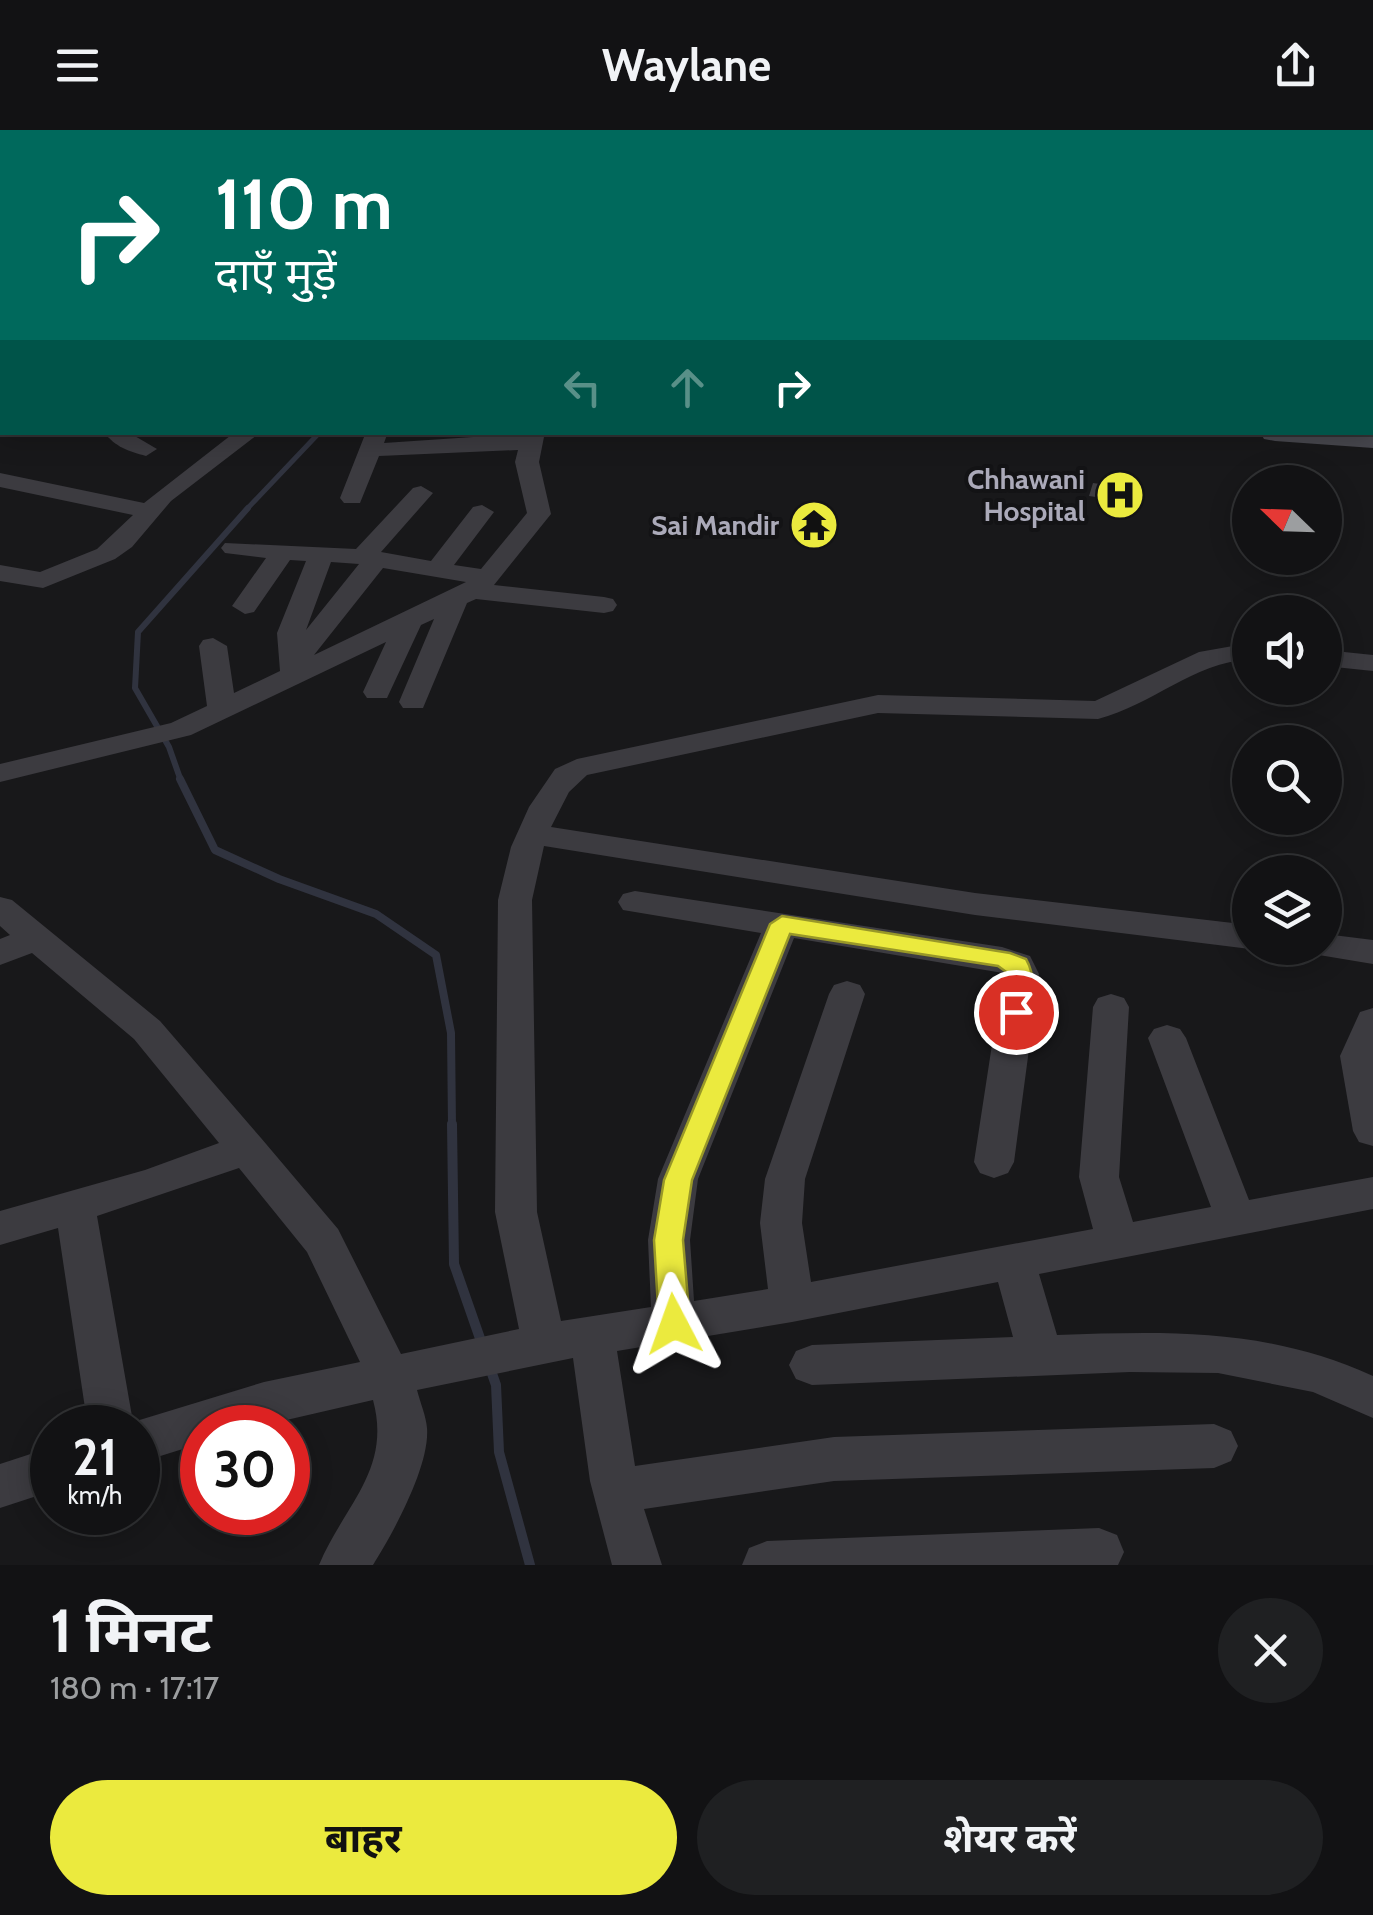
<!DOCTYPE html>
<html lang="hi">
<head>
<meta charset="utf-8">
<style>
  body { margin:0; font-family:Cabin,"Noto Sans Devanagari",sans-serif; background:#1f2022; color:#f1f3f6; height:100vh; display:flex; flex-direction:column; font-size:38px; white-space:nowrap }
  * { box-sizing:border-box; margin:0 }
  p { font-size:32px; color:#9c9ea0 }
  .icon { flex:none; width:55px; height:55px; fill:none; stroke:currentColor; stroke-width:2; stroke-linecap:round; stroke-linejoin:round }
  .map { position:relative; height:1435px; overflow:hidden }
  .panel { display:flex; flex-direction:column; background:#121214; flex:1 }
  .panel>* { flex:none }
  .top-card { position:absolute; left:0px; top:0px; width:1375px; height:305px; box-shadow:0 5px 25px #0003,0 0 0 2px #313234; background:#00695c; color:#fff; overflow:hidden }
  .needle { width:65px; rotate:293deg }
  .buttons { position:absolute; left:1232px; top:335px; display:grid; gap:20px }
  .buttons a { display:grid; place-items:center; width:110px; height:110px; border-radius:50%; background:#121214; box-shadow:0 5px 25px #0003,0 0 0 2px #313234; font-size:50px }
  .speed { position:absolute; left:30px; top:1275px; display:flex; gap:20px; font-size:50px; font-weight:700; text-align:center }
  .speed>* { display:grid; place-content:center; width:130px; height:130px; border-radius:50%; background:#121214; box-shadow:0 5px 25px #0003,0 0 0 2px #313234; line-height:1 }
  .speed small { font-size:25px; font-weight:400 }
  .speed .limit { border:15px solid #d22; background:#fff; color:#111 }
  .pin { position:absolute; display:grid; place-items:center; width:85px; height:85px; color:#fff; margin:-42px; border:5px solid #fff; border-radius:50%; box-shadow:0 2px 10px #0007 }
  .me { position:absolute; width:110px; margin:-55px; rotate:356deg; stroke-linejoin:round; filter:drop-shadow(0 0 8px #0008) }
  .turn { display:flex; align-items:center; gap:35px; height:210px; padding:0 50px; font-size:45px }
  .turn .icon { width:130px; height:130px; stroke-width:2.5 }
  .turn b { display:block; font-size:70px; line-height:85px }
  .lanes { display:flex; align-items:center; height:95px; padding:0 50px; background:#0003; justify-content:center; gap:50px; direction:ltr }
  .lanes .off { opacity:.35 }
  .round { display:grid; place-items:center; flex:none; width:105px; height:105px; border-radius:52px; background:#1f2022 }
  .headline { display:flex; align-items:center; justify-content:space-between; height:170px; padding:0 50px }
  h1 { font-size:60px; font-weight:700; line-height:75px }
  .cta { display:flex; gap:20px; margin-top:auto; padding:20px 50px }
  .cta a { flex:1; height:115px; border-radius:60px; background:#ebea3e; color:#111; font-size:40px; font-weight:700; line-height:115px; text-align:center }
  .cta a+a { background:#1f2022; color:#f1f3f6 }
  header { display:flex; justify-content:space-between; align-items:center; height:130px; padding:0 50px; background:#121214; font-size:45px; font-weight:700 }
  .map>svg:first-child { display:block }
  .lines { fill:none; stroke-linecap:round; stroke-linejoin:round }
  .stream-far3 { stroke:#30333f; stroke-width:5 }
  .stream-far2 { stroke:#30333f; stroke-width:6 }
  .stream-far1 { stroke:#30333f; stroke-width:8 }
  .stream { stroke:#30333f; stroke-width:10 }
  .building { fill:#3e3d41 }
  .minor { fill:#3c3b40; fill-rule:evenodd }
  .tertiary { fill:#3c3b40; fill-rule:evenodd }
  .secondary { fill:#47474e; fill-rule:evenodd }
  .route { fill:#ebea3e; stroke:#999828; stroke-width:2.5 }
  .labels { text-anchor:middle; stroke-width:8; stroke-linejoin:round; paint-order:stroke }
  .far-poi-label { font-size:28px; font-weight:bold; fill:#abaab9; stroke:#131315; text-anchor:end }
</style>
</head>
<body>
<header><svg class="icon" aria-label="menu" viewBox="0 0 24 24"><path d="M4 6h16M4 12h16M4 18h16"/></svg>Waylane<svg class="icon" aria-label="share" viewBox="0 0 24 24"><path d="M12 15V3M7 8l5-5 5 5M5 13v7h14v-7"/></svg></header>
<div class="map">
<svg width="1373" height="1435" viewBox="0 0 1373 1435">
  <rect width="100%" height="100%" fill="#18181a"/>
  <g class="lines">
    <polyline class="stream-far3" points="246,380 320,302"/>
    <polyline class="stream-far2" points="181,651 169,617 135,558 138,502 248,378"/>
    <polyline class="stream-far1" points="180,649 215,720 279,749 376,784 436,825 451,903 452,996"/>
    <g class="stream">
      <polyline points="452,994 454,1134 483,1217"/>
      <polyline points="489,1235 496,1255 499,1322 530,1435"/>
    </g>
  </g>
  <polygon class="building" points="1093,353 1141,360 1137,373 1089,366"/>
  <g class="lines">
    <g class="minor">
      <polygon points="513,0 564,0 564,1 514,2"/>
      <polygon points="638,0 668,0 669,2 639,2"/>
      <polygon points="736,0 757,0 758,2 737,2"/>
      <polygon points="933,0 947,0 948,2 934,2"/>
      <polygon points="1109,0 1125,0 1126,2 1110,2"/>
      <polygon points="1240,0 1311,0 1239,2"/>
      <rect x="1372" y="86" width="1" height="10"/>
      <rect x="1372" y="125" width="1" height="10"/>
      <polygon points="1372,153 1373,154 1373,166 1372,166"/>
      <rect x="1372" y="197" width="1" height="12"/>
      <rect x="1372" y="225" width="1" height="12"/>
      <rect x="1372" y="249" width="1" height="12"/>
      <path d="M 104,302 L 128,302 L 157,319 L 146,326 C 128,321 115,317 104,302 Z"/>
      <polygon points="235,302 261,302 171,371 132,417 115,429 43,458 0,451 0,435 40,442 97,419 133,385 0,357 0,343 144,373"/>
      <path d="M 366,302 L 388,302 L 384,313 L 545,302 L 539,332 L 551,384 L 494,455 L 604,467 L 613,469 L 617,475 L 613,481 L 604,483 L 476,469 L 467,473 L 423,578 L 403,578 L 399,572 L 434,489 L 421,495 L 387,568 L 367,568 L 363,562 L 386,512 L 191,605 L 0,652 L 0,634 L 171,593 L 207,576 L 199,516 L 203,510 L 213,508 L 227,516 L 234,563 L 280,541 L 277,503 L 306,431 L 290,430 L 254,482 L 245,484 L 232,476 L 266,428 L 225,423 L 221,418 L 225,413 L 356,419 L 413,358 L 421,356 L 433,363 L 381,422 L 431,431 L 473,377 L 482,375 L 494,382 L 454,435 L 481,439 L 527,383 L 515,332 L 518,320 L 379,326 L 360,373 L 344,373 L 340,368 ZM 331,432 L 359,434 L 306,500 ZM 383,438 L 466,452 L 314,525 Z"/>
      <path d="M 1250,513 L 1250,529 C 1193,533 1152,575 1098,589 L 878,583 L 587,645 L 569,662 L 551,697 L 975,763 L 1250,795 L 1250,818 L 1254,818 L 1250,819 L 975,785 L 544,716 L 532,770 L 537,1082 L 561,1191 L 651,1177 L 648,1110 L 658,1049 L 761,803 L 623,780 L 618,772 L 623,764 L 635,761 L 1002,817 L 1030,826 L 1039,844 L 1014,1032 L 1008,1043 L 994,1048 L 980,1043 L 974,1032 L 1003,843 L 794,808 L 698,1049 L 690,1110 L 694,1171 L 768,1159 L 760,1093 L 765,1049 L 829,864 L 834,855 L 847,851 L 860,855 L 865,864 L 805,1049 L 802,1093 L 811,1152 L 1093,1099 L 1079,1047 L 1093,877 L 1098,868 L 1111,864 L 1124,868 L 1129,877 L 1119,1047 L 1133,1092 L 1211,1077 L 1148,908 L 1154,899 L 1167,895 L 1180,899 L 1186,908 L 1249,1070 L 1373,1047 L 1373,1079 L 1039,1144 L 1057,1205 C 1171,1201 1267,1198 1373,1246 L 1373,1288 L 1313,1262 L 1218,1243 L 1130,1242 L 812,1255 L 796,1249 L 789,1235 L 796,1221 L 812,1215 L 1013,1207 L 998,1152 L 792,1192 L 617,1221 L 635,1336 L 834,1307 L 1214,1294 L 1231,1301 L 1238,1316 L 1231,1331 L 1214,1338 L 834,1351 L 644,1379 L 662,1435 L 612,1435 L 590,1351 L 573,1228 L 417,1260 C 420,1272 426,1286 427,1298 C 430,1336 393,1403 373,1435 L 319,1435 C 344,1375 392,1340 373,1270 L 252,1298 L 202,1298 L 202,1313 L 138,1333 L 138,1298 L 88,1298 L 58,1098 L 0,1115 L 0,1081 L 145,1040 L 219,1013 L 134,909 L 32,823 L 0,835 L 0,809 L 10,805 L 0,796 L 0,767 L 12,770 L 160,891 L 261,1008 L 338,1099 L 401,1224 L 519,1199 L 495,1082 L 498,770 L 511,717 L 529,677 L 555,639 L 577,629 L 878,565 L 1095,571 L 1199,522 ZM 239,1038 L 307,1122 L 360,1232 L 264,1252 L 133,1292 L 97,1086 Z"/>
      <polygon points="1325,520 1373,525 1373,541 1325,536"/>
      <polygon points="1325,804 1373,810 1373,834 1313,824 1308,818 1325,818"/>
      <polygon points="1373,878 1373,1016 1359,1012 1353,1001 1340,926 1360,882"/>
      <polygon points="52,1317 52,1361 0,1378 0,1334"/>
      <polygon points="1099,1398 1117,1405 1124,1422 1118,1435 742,1435 749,1418 767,1411"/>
    </g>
    <g class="tertiary">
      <polygon points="241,0 268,0 269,2 243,2"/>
      <rect x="1372" y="46" width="1" height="12"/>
    </g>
    <g class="secondary">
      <rect x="0" y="206" width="2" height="16"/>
      <polygon points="1373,300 1373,318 1275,311 1264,309 1260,302"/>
    </g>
  </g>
  <path class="route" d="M 782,786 L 1010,823 L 1026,829 C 1036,846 1034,870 1025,888 L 1006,888 L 1003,882 L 1009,844 L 998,836 L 790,804 L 692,1050 L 683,1110 L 690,1194 L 685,1203 L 674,1207 L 663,1203 L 659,1194 L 654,1110 L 664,1050 L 770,794 Z"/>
  <defs>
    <g id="hospital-disc" transform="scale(2.5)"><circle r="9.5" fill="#ebea3e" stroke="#131315"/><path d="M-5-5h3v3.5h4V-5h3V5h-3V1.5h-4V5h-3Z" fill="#111"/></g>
    <g id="temple-disc" transform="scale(2.5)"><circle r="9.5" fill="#ebea3e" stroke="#131315"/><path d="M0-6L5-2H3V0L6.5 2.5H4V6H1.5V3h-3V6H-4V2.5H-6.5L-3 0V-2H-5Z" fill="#111"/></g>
  </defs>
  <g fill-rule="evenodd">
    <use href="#hospital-disc" x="1120" y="365"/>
    <use href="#temple-disc" x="814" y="395"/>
  </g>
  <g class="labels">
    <g class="far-poi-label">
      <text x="1085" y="359">Chhawani<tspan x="1085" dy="32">Hospital</tspan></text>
      <text x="779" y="405">Sai Mandir</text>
    </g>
  </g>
</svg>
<div class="buttons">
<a><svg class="needle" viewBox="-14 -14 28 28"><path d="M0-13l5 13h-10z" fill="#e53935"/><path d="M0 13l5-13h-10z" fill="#9c9ea0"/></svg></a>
<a><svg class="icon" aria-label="sound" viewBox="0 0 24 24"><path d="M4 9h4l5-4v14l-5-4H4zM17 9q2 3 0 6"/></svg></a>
<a><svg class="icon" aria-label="search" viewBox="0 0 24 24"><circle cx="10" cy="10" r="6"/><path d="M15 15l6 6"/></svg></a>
<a><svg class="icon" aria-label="layers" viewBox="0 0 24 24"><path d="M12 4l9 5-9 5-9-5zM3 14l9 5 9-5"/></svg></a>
</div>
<div class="speed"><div>21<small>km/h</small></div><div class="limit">30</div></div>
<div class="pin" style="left:1016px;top:882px;background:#d93025"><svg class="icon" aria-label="arrive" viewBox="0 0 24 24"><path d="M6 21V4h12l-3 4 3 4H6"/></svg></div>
<svg class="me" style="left:674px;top:1194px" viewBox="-20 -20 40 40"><path d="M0-17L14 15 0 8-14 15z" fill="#ebea3e" stroke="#fff" stroke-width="4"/></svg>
<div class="top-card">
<div class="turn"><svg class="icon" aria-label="right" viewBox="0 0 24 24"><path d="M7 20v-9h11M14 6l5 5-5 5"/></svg><div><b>110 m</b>दाएँ मुड़ें</div></div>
<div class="lanes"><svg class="icon off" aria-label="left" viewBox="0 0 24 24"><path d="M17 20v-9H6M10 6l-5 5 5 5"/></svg><svg class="icon off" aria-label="ahead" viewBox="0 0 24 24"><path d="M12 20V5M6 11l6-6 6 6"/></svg><svg class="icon" aria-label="right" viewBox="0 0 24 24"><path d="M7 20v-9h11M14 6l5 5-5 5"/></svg></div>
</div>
</div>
<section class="panel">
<div class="headline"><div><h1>1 मिनट</h1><p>180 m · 17:17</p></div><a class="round"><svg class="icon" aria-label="close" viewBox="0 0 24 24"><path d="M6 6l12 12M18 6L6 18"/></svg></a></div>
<div class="cta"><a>बाहर</a><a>शेयर करें</a></div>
</section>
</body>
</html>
